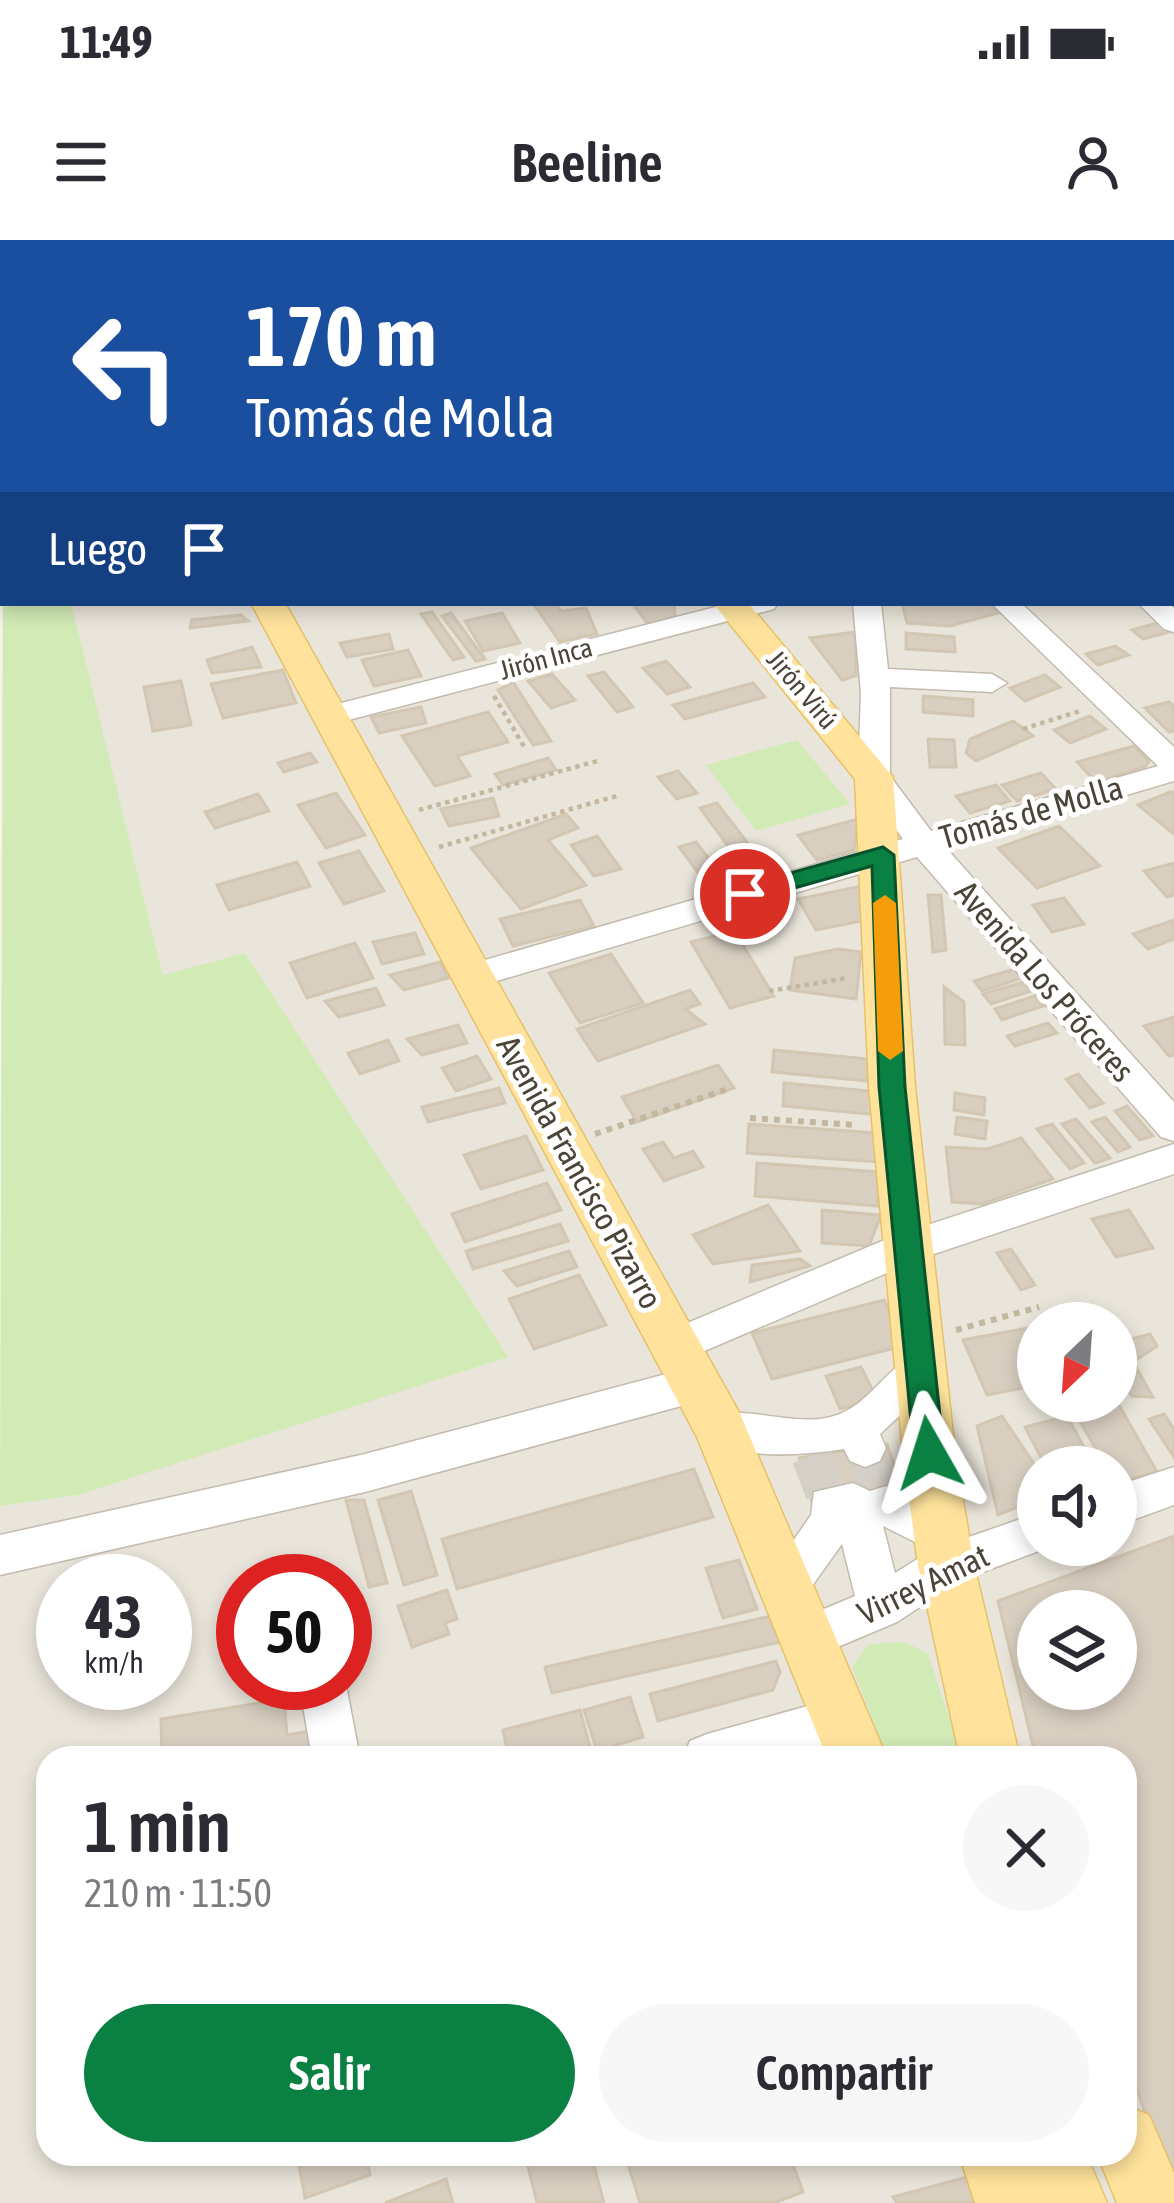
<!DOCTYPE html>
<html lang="es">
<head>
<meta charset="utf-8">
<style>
  body { margin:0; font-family:"Asap Condensed",sans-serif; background:#f7f7f7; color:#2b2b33; height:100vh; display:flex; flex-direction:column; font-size:45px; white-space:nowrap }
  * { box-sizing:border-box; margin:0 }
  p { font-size:39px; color:#7c7c81 }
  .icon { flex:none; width:66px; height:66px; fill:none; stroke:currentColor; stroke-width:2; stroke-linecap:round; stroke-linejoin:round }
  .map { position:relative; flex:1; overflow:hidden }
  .drawer { position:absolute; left:36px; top:1506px; width:1101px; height:420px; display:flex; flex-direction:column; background:#fff; border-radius:36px; box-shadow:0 6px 18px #0003 }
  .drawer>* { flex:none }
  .banner { position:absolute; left:0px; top:0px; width:1176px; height:366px; box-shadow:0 6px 18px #0003; background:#1a4fa0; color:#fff; overflow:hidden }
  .needle { width:78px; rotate:205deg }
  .tools { position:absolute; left:1017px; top:1062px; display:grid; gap:24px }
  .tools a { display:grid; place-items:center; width:120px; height:120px; border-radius:50%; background:#fff; box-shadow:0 6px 18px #0003; font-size:60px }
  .speed { position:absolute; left:36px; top:1314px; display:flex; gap:24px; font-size:60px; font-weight:700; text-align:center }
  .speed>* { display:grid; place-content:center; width:156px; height:156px; border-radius:50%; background:#fff; box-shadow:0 6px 18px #0003; line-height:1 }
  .speed small { font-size:30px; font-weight:400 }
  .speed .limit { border:18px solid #d22; background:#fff; color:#111 }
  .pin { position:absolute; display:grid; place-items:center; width:102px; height:102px; color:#fff; margin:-51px; border:6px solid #fff; border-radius:50%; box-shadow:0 3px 12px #0007 }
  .me { position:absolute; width:132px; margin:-66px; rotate:354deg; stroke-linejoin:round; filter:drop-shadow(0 0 9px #0008) }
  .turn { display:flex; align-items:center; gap:42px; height:252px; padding:0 48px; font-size:54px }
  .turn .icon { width:156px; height:156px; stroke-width:2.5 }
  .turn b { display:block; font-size:84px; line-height:102px }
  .then { display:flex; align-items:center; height:114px; padding:0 48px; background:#0003; gap:24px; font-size:45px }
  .round { display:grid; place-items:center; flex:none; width:126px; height:126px; border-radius:63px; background:#f7f7f7 }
  .head { display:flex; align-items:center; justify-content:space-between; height:204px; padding:0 48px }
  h1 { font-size:72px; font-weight:600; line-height:90px }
  .cta { display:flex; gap:24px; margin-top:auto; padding:24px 48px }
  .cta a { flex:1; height:138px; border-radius:72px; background:#0b8043; color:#fff; font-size:48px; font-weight:600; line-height:138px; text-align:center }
  .cta a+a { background:#f7f7f7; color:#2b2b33 }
  .status { display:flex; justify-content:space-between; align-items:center; height:84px; padding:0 60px; background:#fff; direction:ltr }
  .status svg { height:33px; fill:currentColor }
  header { display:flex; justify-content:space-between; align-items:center; height:156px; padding:0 48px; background:#fff; font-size:54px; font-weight:600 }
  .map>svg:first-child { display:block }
  .residential { fill:#eae5da; fill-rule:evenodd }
  .green { fill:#d2eab5 }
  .building { fill:#d8cfc1; stroke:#d3c7b4; stroke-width:3; fill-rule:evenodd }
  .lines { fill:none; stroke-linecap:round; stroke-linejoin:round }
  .minor-tunnel { stroke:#d4d0c8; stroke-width:39; stroke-dasharray:39 20; stroke-linecap:butt }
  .minor-casing { stroke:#c2bbae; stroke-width:3 }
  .major-casing { stroke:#e6c16a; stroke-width:3 }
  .path-far1 { stroke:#c4b79f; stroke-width:4.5; stroke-dasharray:4.5 4.5; stroke-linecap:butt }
  .path { stroke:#c4b79f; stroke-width:6; stroke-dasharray:6 6; stroke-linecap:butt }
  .minor { fill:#fff; fill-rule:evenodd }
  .major { fill:#ffe39c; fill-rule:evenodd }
  .route { fill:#0b8043; stroke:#07532c; stroke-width:3 }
  .slow { fill:#f59e0b }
  .labels { text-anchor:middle; stroke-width:10; stroke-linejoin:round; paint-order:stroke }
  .far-street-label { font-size:27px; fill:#4b4439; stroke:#fff }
  .street-label { font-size:33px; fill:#4b4439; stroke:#fff }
</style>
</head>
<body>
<div class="status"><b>11:49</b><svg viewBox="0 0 49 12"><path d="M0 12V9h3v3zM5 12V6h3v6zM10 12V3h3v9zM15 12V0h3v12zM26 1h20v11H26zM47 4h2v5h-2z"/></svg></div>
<header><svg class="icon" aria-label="menu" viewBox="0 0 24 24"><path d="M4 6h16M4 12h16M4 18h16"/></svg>Beeline<svg class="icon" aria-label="person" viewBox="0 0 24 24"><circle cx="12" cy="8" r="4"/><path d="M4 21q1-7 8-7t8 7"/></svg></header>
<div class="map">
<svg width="1174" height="1963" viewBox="0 0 1174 1963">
  <rect width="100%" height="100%" fill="#f6f3ec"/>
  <path class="residential" d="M 0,0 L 1174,0 L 1174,1963 L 0,1963 L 0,1266 L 78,1255 L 163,735 L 71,363 L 1173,363 L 1173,3 L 3,3 L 0,269 ZM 1038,1083 L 1116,1083 L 1116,1161 L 1038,1161 ZM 1038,1227 L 1116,1227 L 1116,1305 L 1038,1305 ZM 63,1341 L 165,1341 L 165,1443 L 63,1443 ZM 243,1341 L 345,1341 L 345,1443 L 243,1443 ZM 1038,1371 L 1116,1371 L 1116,1449 L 1038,1449 ZM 48,1518 L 1125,1518 L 1125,1914 L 48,1914 Z"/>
  <g class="green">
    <polygon points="3,268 3,363 71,363 163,735 245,713 508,1117 78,1255 0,1266"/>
    <polygon points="797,500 850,564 756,591 706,525"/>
    <polygon points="905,1402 928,1414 962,1518 888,1518 852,1427 869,1404"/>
  </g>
  <g class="building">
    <polygon points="533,363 555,363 561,371 586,368 597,394 560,402"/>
    <polygon points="632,363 674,363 675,377 648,384"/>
    <polygon points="902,363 988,363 998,373 950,386 907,383"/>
    <polygon points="432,372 464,417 453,420 421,374"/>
    <polygon points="451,373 485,419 476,421 442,376"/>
    <polygon points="502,373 520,403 483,411 465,381"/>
    <polygon points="241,375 248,381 190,388 192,380"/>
    <polygon points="1161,382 1173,391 1143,399 1132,390"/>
    <polygon points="855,392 856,436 842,440 810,398"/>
    <polygon points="906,393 954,397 955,412 906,409"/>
    <polygon points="389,394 393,409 347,417 340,403"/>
    <polygon points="1115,406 1129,415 1098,425 1086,414"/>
    <polygon points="252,407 261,427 212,433 207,420"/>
    <polygon points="408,410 421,436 374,446 362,420"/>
    <polygon points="666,421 690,447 667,454 643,428"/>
    <polygon points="283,430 296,463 223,478 211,444"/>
    <polygon points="604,432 633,467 617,472 588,436"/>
    <polygon points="552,434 575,460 551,468 528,441"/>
    <polygon points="1045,435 1060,447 1025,461 1010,448"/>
    <polygon points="181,441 191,485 153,491 144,447"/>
    <polygon points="513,442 551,501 533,505 498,450"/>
    <polygon points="753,443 765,457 685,479 673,465"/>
    <polygon points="923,456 973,460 973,476 923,472"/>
    <polygon points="1169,462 1174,466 1174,491 1169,492 1145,468"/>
    <polygon points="421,467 426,483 379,493 371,477"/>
    <polygon points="488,472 508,502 457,516 470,536 435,546 402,496"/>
    <polygon points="1090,476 1106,489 1070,503 1054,490"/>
    <polygon points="1013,481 1033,496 976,521 966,513 970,499"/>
    <polygon points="928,499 954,500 956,527 930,527"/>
    <polygon points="1134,506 1149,521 1145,527 1096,542 1077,522"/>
    <polygon points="310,513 317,522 284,532 278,523"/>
    <polygon points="548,518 556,530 503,545 495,534"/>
    <polygon points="678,531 697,553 677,559 658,537"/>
    <polygon points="1041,533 1056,549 1017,561 1002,545"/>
    <polygon points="996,545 1010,561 970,573 956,556"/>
    <polygon points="1170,552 1174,552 1174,594 1138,565"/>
    <polygon points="336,553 365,595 326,608 298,565"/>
    <polygon points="258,554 269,571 215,588 205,572"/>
    <polygon points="493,558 499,576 449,586 441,569"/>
    <polygon points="717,563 766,627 748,633 700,568"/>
    <polygon points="566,574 578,588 548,600 586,645 521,669 471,608"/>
    <polygon points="858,579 854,610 817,620 798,595"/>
    <polygon points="1059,586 1100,626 1037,648 998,608"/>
    <polygon points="597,596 621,629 594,636 571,605"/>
    <polygon points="696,602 730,646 712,651 679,607"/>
    <polygon points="359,611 384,651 344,664 319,623"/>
    <polygon points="297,622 310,646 229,670 217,645"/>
    <polygon points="1174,623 1174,655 1167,657 1144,631"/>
    <polygon points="857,647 869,651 866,680 816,690 798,659"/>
    <polygon points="928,655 941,655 946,710 933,712"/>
    <polygon points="1064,658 1084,684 1052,692 1033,665"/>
    <polygon points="580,660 594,686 513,706 500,679"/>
    <polygon points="1174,680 1174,699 1148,709 1133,694"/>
    <polygon points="734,691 774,756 730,768 691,702"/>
    <polygon points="415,693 424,714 382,724 373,702"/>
    <polygon points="355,703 373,738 307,758 290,723"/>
    <polygon points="838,709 861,712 856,759 790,750 795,718"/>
    <polygon points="611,714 643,763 580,783 549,733"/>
    <polygon points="440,722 448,738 404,750 390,735"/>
    <polygon points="1014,729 1022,738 982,751 974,741"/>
    <polygon points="1023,742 1031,751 991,764 983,754"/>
    <polygon points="944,747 964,762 965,805 945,804"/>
    <polygon points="376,748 384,765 339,777 325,761"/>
    <polygon points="690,750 700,764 685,769 705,784 598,821 577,789"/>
    <polygon points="1035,756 1043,766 1002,780 995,769"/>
    <polygon points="1174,777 1174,815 1169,816 1144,786"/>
    <polygon points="1048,783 1057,793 1015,806 1007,796"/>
    <polygon points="458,785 467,803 422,815 407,799"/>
    <polygon points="388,800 399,821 360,834 348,813"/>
    <polygon points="774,810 869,819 868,841 772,832"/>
    <polygon points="477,816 491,839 456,851 442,828"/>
    <polygon points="718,825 734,848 637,882 622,857"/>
    <polygon points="1078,834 1103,863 1090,868 1066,839"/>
    <polygon points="784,843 880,852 880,875 783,866"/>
    <polygon points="499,848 505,863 428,882 422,867"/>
    <polygon points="955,853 985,858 984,875 954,870"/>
    <polygon points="1127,866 1153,896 1140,900 1115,871"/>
    <polygon points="957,877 987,881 985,899 955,894"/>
    <polygon points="1105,877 1130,907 1118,912 1092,882"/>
    <polygon points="1076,879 1110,918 1095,923 1062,884"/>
    <polygon points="749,884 877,893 877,922 747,913"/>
    <polygon points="1052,884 1084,923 1070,929 1037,889"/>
    <polygon points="526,896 543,930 481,949 464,915"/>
    <polygon points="1021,898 1053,939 982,964 952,962 946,907 987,909"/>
    <polygon points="663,902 674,918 693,911 703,927 664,941 643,909"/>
    <polygon points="757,923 878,932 878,966 755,956"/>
    <polygon points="547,943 561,970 465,1002 452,974"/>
    <polygon points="768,965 800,1011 713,1024 693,995"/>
    <polygon points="822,970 881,975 869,1006 822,1003"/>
    <polygon points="1129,970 1153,1008 1116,1017 1092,979"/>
    <polygon points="560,984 568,1001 473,1029 466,1011"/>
    <polygon points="1011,1009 1035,1045 1021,1050 997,1013"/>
    <polygon points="569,1011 577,1027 517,1046 504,1031"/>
    <polygon points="800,1019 810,1026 750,1042 752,1025"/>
    <polygon points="579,1035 606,1085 534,1109 509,1059"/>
    <polygon points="884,1060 907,1105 772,1139 752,1093"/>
    <polygon points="1028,1088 1038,1109 1038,1145 987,1155 963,1100"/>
    <polygon points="1150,1094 1157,1106 1133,1122 1153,1157 1132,1156 1116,1130 1116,1103"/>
    <polygon points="861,1127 877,1159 840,1169 826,1136"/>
    <polygon points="1119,1165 1157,1232 1116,1243 1116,1227 1106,1227 1077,1176"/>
    <polygon points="1164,1174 1174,1189 1174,1217 1149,1179"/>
    <polygon points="1002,1176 1038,1230 1038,1259 998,1275 977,1186"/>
    <polygon points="1067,1176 1095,1227 1046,1227 1025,1187"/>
    <polygon points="887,1204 904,1255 814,1269 799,1218"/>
    <polygon points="694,1229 713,1277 457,1349 442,1299"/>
    <polygon points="411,1251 437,1335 404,1345 378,1260"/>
    <polygon points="346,1260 364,1260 387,1343 369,1347"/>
    <path d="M 1174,1296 L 1174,1958 L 1125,1814 L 1125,1518 L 1036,1518 L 998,1361 ZM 1038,1371 L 1116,1371 L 1116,1449 L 1038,1449 Z"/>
    <polygon points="739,1320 757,1369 723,1378 706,1328"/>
    <polygon points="447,1350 457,1379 445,1383 449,1394 412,1407 398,1366"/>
    <polygon points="771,1376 780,1402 552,1453 545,1427"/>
    <polygon points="776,1421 780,1432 773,1450 658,1481 650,1454"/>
    <polygon points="630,1457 643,1497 597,1511 584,1470"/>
    <polygon points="284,1459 287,1495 321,1489 324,1518 162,1518 161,1479"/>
    <polygon points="580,1470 592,1515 509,1518 503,1490"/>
    <polygon points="297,1914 366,1914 370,1935 305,1958"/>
    <polygon points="525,1914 591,1914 604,1963 537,1963"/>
    <polygon points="625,1914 789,1914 803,1952 774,1963 640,1963"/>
    <polygon points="978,1934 988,1963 897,1963 893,1957"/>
    <polygon points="446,1939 453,1963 385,1963"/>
  </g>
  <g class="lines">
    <g class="minor-tunnel">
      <polyline points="865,1208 883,1258"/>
      <polyline points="811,1216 830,1266"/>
    </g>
    <g class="minor-casing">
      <g id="minor">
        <polygon points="625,0 648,0 650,3 627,3"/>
        <polygon points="678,0 715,0 676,3"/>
        <polygon points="741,0 764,0 766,3 743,3"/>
        <polygon points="844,0 868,0 870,3 846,3"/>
        <polygon points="964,0 987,0 989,3 966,3"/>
        <rect x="1173" y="58" width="1" height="14"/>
        <rect x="1173" y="150" width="1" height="15"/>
        <rect x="1173" y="259" width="1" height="17"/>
        <polygon points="731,363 778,363 774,369 329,485 314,476 318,469"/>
        <polygon points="853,363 881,363 888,429 992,434 1007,443 992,452 890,447 890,536 931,591 1158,526 991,363 1021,363 1174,507 1174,541 946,608 1174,862 1174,901 1161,897 917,617 473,748 461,745 456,736 461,727 903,599 858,537 861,453"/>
        <polygon points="1138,363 1169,363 1174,368 1174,392 1164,389"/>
        <polygon points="1174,904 1174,934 922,1018 674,1124 659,1119 653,1107 659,1095 894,996"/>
        <path d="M 920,1114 L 935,1119 L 941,1131 L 935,1143 L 880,1194 L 886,1208 L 880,1221 L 865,1227 L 850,1221 L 844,1209 C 800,1216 748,1218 706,1203 L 700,1190 L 706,1177 C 749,1162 804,1194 846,1171 C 874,1157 889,1124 920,1114 Z"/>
        <polygon points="696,1126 711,1132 717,1144 711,1156 696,1162 365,1252 0,1335 0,1295 365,1214"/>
        <polygon points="1174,1227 1174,1265 1116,1286 1116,1246"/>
        <path d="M 853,1243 L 870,1251 L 886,1246 L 959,1280 L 963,1299 L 1038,1273 L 1038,1305 L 1055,1305 L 961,1340 L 897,1382 L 809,1419 L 793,1412 L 786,1397 L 793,1382 L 855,1356 L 842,1304 L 802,1360 L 786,1366 L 770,1360 L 763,1345 L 811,1275 L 814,1252 ZM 883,1286 L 927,1308 L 932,1310 L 895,1333 Z"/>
        <polygon points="345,1440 360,1518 312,1518 299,1443"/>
        <path d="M 843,1456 L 860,1463 L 867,1479 L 860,1495 C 800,1519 746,1518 683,1518 L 690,1501 L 707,1494 Z"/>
      </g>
    </g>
    <g class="major-casing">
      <g id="major">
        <polygon points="44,0 70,0 73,3 45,3"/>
        <polygon points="414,0 440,0 443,3 415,3"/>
        <polygon points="3,108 3,126 0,127 0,109"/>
        <polygon points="251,363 285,363 740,1174 887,1518 827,1518 697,1197"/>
        <polygon points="713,363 748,363 893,537 915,847 955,1213 974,1325 1020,1518 960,1518 918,1325 903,1213 869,847 855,539"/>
        <polygon points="1125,1865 1149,1875 1174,1933 1174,1963 1117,1963 1097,1914 1125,1914"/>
        <polygon points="959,1914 1086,1914 1107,1963 975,1963"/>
      </g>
    </g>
    <g class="path-far1">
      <polyline points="143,3 163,0"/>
      <polyline points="494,456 526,510"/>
      <polyline points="1023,489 1083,470"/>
      <polyline points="419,570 601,520"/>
      <polyline points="439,607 620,555"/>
      <polyline points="769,751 848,738"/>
    </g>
    <g class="path">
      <polyline points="750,878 856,885"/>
      <polyline points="595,894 728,849"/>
      <polyline points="956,1090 1039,1067"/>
    </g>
    <use href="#minor" class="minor"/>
    <use href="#major" class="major"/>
  </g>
  <polygon class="route" points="883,607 894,615 905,847 944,1213 929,1226 914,1213 879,847 872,626 745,662 733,654 737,648"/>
  <polygon class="slow" points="885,655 896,663 903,811 890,820 878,811 873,663"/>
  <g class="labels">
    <g class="far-street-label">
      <text transform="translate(546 419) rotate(-15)" y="9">Jirón Inca</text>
      <text transform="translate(802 450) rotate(50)" y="9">Jirón Virú</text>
    </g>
    <g class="street-label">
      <text transform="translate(1031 572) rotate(-16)" y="12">Tomás de Molla</text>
      <text transform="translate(1045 741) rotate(49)" y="12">Avenida Los Próceres</text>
      <text transform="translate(580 932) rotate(61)" y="12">Avenida Francisco Pizarro</text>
      <text transform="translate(923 1344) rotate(-26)" y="12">Virrey Amat</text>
    </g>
  </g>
</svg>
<div class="tools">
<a><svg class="needle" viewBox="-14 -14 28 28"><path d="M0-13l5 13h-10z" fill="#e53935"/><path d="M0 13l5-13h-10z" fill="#7c7c81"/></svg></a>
<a><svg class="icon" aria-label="sound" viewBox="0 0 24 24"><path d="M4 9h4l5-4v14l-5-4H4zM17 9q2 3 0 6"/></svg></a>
<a><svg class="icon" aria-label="layers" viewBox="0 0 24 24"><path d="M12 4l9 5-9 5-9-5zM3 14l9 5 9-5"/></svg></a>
</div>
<div class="speed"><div>43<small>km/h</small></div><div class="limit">50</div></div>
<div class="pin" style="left:745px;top:654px;background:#d93025"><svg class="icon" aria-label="arrive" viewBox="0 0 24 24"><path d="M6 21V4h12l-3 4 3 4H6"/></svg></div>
<svg class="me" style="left:929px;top:1213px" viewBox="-20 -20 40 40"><path d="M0-17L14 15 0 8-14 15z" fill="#0b8043" stroke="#fff" stroke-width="4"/></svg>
<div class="banner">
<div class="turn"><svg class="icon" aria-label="left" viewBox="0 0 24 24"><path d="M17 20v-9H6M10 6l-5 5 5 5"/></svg><div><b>170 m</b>Tomás de Molla</div></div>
<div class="then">Luego<svg class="icon" aria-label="arrive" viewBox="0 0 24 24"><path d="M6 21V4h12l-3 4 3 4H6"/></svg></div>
</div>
<section class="drawer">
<div class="head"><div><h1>1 min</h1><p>210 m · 11:50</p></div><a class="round"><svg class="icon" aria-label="close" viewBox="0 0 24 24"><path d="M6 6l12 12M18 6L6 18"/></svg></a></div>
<div class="cta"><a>Salir</a><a>Compartir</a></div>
</section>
</div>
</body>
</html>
